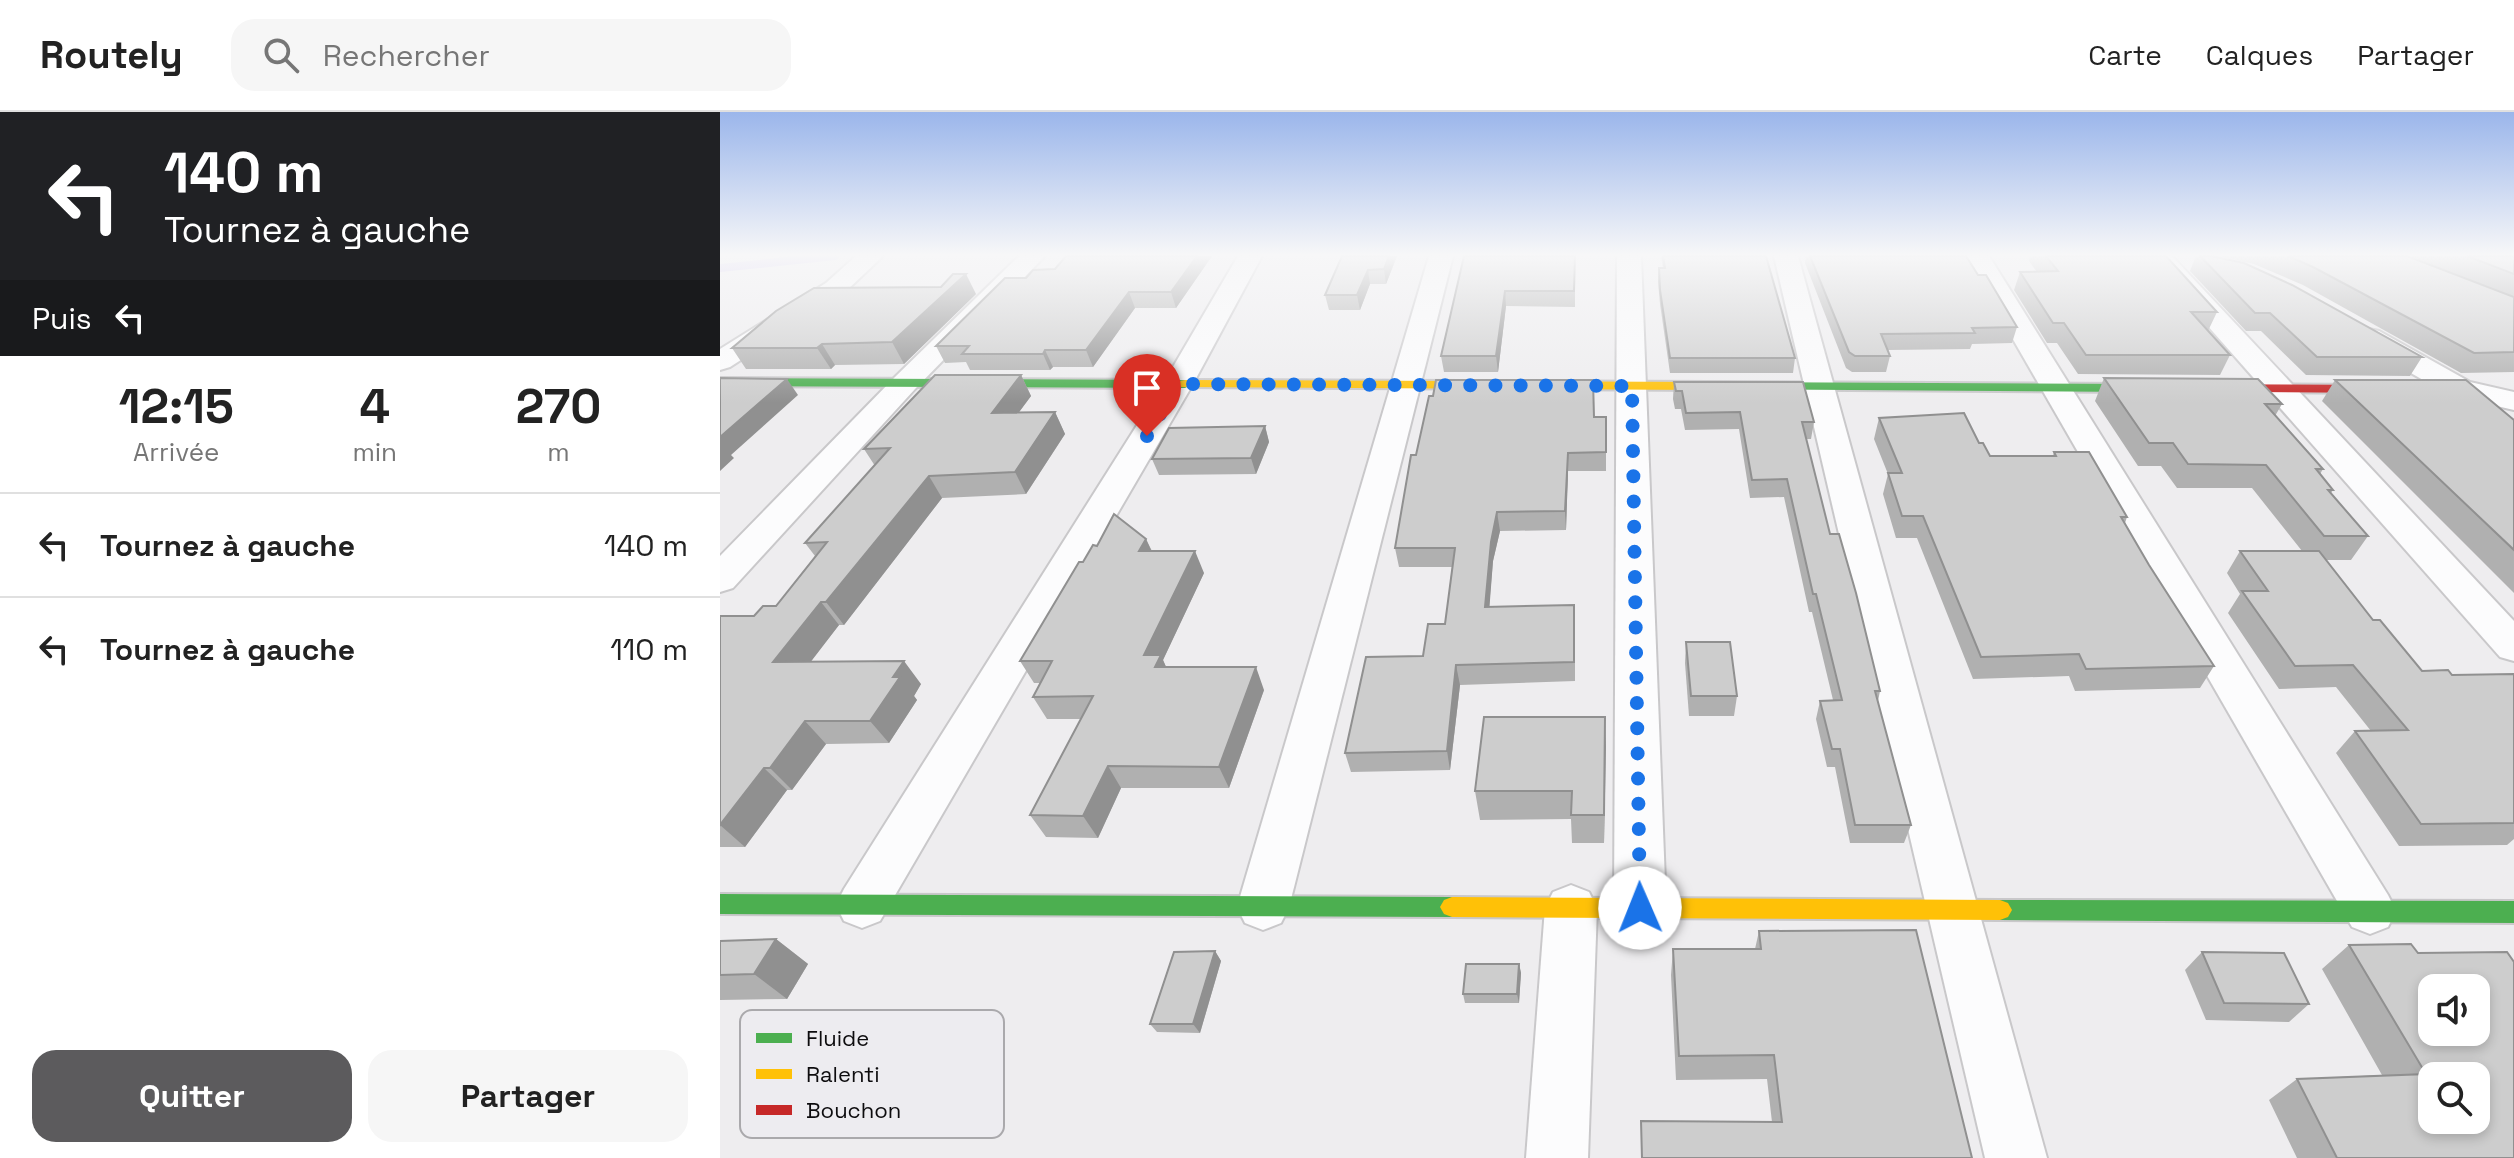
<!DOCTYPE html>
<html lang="fr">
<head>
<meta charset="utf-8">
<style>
  body { margin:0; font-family:"Space Grotesk",sans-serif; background:#f6f6f6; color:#222; height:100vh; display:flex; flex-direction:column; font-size:30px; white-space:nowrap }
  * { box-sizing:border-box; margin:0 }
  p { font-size:26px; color:#767676 }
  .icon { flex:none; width:44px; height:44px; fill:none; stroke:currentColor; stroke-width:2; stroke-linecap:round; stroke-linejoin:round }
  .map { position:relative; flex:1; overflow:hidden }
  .details { display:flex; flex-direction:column; background:#fff; width:720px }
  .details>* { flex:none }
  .hud { background:#202124; color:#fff; overflow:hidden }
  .controls { position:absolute; left:1698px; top:862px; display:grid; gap:16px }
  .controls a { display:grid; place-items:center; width:72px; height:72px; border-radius:16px; background:#fff; box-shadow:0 4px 12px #0003; font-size:40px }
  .pin { position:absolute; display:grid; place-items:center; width:68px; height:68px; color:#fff; margin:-82px -34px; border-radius:50% 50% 50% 0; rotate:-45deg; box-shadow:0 0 8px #0007 }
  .pin .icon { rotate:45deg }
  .me { position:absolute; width:88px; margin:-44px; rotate:359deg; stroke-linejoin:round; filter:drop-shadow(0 0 6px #0008) }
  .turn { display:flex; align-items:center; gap:28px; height:168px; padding:0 32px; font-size:36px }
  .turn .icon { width:104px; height:104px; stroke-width:2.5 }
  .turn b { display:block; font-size:56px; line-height:68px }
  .then { display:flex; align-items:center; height:76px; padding:0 32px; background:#0003; gap:16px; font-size:30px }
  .eta { display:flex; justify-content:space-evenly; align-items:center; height:136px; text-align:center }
  .eta b { font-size:48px; font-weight:700; line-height:56px }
  .primary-button { display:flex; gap:16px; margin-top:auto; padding:16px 32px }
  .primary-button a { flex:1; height:92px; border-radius:24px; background:#5c5b5d; color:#fff; font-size:32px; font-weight:700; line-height:92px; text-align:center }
  .primary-button a+a { background:#f6f6f6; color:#222 }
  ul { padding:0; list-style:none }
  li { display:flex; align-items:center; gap:24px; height:104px; padding:0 32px; border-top:2px solid #e0e0e0 }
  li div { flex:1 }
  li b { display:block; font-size:30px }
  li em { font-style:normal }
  header { display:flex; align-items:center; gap:48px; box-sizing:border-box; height:112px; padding:0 40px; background:#fff; border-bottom:2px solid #e0e0e0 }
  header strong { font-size:38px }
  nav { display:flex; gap:44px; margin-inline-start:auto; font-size:28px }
  .search { width:560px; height:72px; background:#f6f6f6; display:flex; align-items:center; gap:20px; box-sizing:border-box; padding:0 28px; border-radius:24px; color:#767676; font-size:30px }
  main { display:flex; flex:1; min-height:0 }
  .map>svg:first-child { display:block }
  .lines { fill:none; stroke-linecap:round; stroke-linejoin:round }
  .stream { stroke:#c8baf0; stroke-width:8 }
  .street-casing { stroke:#c9c8ca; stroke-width:4 }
  .fast-casing { stroke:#c9c8ca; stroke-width:4 }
  .slow-casing { stroke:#c9c8ca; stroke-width:4 }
  .jam-casing { stroke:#c9c8ca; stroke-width:4 }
  .street { fill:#fcfcfd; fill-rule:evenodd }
  .fast { fill:#4caf50; fill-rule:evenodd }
  .slow { fill:#ffc107; fill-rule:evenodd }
  .jam { fill:#c62828; fill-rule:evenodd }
  .wall { fill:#b0b0b0 }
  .shaded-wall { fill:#909090 }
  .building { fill:#cdcdcd; stroke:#909090; stroke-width:2; fill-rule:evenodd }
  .route { stroke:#1a73e8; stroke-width:14; stroke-dasharray:0 25.2 }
  .key { fill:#edecf0; stroke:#aaa9ac; stroke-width:2 }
  .key-label { font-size:22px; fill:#0d0c0e }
</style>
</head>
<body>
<header>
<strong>Routely</strong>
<div class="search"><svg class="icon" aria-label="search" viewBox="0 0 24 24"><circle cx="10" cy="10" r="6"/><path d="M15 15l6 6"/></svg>Rechercher</div>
<nav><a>Carte</a><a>Calques</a><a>Partager</a></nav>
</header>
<main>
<section class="details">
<div class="hud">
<div class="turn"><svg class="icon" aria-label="left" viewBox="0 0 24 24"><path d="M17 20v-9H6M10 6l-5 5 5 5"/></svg><div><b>140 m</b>Tournez à gauche</div></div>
<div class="then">Puis<svg class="icon" aria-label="left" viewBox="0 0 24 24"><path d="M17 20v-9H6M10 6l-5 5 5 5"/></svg></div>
</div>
<div class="eta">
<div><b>12:15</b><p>Arrivée</p></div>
<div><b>4</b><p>min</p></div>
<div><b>270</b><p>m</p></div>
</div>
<ul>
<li><svg class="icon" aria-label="left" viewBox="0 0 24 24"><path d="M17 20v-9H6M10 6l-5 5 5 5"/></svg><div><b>Tournez à gauche</b></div><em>140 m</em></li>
<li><svg class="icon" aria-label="left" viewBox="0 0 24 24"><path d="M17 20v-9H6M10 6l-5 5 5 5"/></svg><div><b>Tournez à gauche</b></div><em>110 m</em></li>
</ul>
<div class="primary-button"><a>Quitter</a><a>Partager</a></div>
</section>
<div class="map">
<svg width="1794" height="1046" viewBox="0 0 1794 1046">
  <rect width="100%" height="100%" fill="#eeedef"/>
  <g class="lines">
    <polyline class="stream" points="0,156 115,144"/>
    <g class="street-casing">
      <g id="street">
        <polygon points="136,144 163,144 124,181 10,255 0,258 0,237 106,171"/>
        <polygon points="299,144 325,144 195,277 13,476 0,480 0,444 175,265"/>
        <polygon points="518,144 542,144 473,272 160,809 142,816 124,809 116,793 124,777 443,272"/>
        <polygon points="709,144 733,144 569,795 561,811 543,818 525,811 517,795"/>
        <polygon points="897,144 921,144 946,796 938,812 920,819 902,812 894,796"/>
        <polygon points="1054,144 1078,144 1327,1046 1265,1046"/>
        <polygon points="1245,144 1269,144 1668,783 1676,799 1668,815 1650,822 1632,815"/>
        <polygon points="1426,144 1452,144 1794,509 1794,549 1780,545"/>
        <polygon points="1649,217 1659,219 1750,270 1794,280 1794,298 1729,283 1639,231 1635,225 1639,219"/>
        <polygon points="851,773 869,780 877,796 868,1046 806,1046 825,796 833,780"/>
      </g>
    </g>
    <g class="fast-casing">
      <g id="fast">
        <polygon points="0,266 465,268 472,272 465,276 0,274"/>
        <polygon points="990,270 1417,272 1424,276 1417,280 985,277 983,274"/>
        <polygon points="0,782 732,785 740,788 744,795 740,802 732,805 0,802"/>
        <polygon points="1280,788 1794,789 1794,811 1280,808 1272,805 1268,798 1272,791"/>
      </g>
    </g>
    <g class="slow-casing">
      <g id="slow">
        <polygon points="465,268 990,270 997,274 990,278 460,275 460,269"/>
        <polygon points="732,785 1280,788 1288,791 1292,798 1288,805 1280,808 732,805 724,802 720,795 724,788"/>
      </g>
    </g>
    <g class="jam-casing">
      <polygon id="jam" points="1417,272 1670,273 1677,277 1670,281 1412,279 1412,273"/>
    </g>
    <use href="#street" class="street"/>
    <use href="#fast" class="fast"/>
    <use href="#slow" class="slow"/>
    <use href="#jam" class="jam"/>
  </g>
  <g class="wall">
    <polygon points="492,144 456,196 415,196 373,255 333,255 330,258 250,258 246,250 225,251 216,234 306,166 335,157"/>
    <polygon points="622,144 677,144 666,172 650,172 640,198 609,198 605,183"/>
    <polygon points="744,144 855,144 855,195 786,194 778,260 724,260 721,244"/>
    <polygon points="941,144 1046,144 1075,246 1073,261 950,261 940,192 938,170 939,156 943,156"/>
    <polygon points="1086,144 1246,144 1258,163 1297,215 1292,231 1252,232 1250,237 1168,238 1170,244 1166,260 1132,260 1126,256 1085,151"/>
    <polygon points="1310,144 1446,144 1497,200 1488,219 1510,243 1500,263 1358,262 1337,231 1327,231 1294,178 1300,160 1317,160 1309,149"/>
    <polygon points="1476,144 1491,144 1702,245 1690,264 1586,263 1541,219 1526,219 1470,159"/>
    <polygon points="1499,144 1687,144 1739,164 1690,144 1794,144 1794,260 1741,261 1583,173 1534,152"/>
    <polygon points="256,182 184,252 115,253 111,257 26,257 12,236"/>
    <polygon points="301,263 311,284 299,300 335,300 345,322 306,382 222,386 124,513 119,513 90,550 201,572 194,584 197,588 169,631 106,632 72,678 67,678 25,735 0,735 0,504 34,504 56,494 95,444 85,431 155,354 144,337"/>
    <polygon points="1384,266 1562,292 1555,304 1603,357 1600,362 1613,378 1611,381 1648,424 1631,448 1605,448 1653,508 1702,559 1732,563 1794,562 1794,727 1787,733 1679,734 1616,641 1635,619 1651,619 1616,575 1559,577 1508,501 1520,482 1507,461 1520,439 1582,439 1532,376 1457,376 1441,354 1418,354 1375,289"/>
    <polygon points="1615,268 1794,308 1794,481 1602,289"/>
    <polygon points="954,270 1094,310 1091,327 1086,327 1110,422 1160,579 1158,589 1191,713 1184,731 1130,731 1115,655 1107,655 1096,607 1100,589 1113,588 1092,500 1089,500 1064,385 1030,386 1019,317 965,318 961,297 955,297 953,287"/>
    <polygon points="874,305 886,305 886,359 848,359 846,418 780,419 773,449 769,495 855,512 855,569 740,573 730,658 631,660 625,641 703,544 725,512 732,455 679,455 675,436 696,343"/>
    <polygon points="1159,306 1259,331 1270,344 1333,344 1334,340 1407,405 1405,411 1429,453 1494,554 1480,576 1355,579 1349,564 1253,567 1197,426 1176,426 1163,382 1168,362 1154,327"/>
    <polygon points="545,314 549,330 536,362 439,363 432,347"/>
    <polygon points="426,427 432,439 484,461 443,548 446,555 544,578 509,676 401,676 378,726 326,725 310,703 361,607 327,607 313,585 320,571 314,571 300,549 363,450"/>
    <polygon points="966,530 1017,584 1014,604 969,604 965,551"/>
    <polygon points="885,605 884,731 852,731 851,707 760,708 755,679"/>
    <polygon points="1039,819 1252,1046 921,1046 921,1009 1052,1010 1047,967 956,968 951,863 953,837 1035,837"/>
    <polygon points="56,827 88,852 67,887 0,888 0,829"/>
    <polygon points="1629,833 1698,841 1794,1046 1577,1046 1549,988 1577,967 1662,963 1602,857"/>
    <polygon points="495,839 501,849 480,921 437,920 430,912"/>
    <polygon points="1482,840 1589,892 1569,910 1486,908 1465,858"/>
    <polygon points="799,852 801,861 799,891 745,891 743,882"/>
  </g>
  <g class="shaded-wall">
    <polygon points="477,144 492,144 456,196 451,180"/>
    <polygon points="669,144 677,144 666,172 664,157"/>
    <polygon points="648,158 650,172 640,198 637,183"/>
    <polygon points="246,162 256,182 184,252 172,230"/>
    <polygon points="785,179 786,194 778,260 776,244"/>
    <polygon points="409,180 415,196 373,255 366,238"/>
    <polygon points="102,232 115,253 111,257 97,236"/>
    <polygon points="325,238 333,255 330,258 323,242"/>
    <polygon points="301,263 311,284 283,322 272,301"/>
    <polygon points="67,267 78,283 11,343 14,346 0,359 0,325"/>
    <polygon points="335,300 345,322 306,382 295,360"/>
    <polygon points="545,314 549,330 536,362 531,346"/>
    <polygon points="848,341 848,359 846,418 845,399"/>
    <polygon points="209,364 222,386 124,513 106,490"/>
    <polygon points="777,400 780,419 773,449 768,514 765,495 771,430"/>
    <polygon points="426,427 436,449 419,439"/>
    <polygon points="475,439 484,461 443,548 451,566 446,577 424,543"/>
    <polygon points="101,490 119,513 73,573 53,550"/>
    <polygon points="184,549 201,572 194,584 197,588 169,631 150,609 173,565"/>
    <polygon points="736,553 740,573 730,658 727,639"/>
    <polygon points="536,555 544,578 509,676 499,655"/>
    <polygon points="885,605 886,634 884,731 884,703"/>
    <polygon points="85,609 106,632 72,678 50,656"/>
    <polygon points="388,654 401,676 378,726 363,704"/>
    <polygon points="44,656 67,678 25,735 0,713"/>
    <polygon points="56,827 88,852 67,887 34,862"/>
    <polygon points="495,839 501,849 480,921 473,912"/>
    <polygon points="799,852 801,861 799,891 797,882"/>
  </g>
  <g class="building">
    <polygon points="346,144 477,144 451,180 409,180 366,238 325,238 323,242 242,242 249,234 216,234 285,166 306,166 313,158 335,157"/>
    <polygon points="622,144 669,144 664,157 648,158 637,183 605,183"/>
    <polygon points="744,144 855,144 854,179 785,179 776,244 721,244"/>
    <polygon points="943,144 1046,144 1075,246 950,246 940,178 939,156 945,156"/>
    <polygon points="1090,144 1246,144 1258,163 1266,163 1297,215 1252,216 1255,221 1161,222 1170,244 1135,244 1129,240"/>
    <polygon points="1326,144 1446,144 1497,200 1471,200 1510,243 1366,243 1344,211 1333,211 1300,160 1338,159"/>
    <polygon points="1480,144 1491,144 1524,151 1572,173 1702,245 1597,245 1550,201 1535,201"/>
    <polygon points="1568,144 1687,144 1794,185 1794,240 1754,241 1593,155"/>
    <polygon points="1747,144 1794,144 1794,162"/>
    <polygon points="233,162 246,162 172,230 102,232 97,236 12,236 56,199 94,176 221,175"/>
    <polygon points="215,263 301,263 272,301 335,300 295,360 209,364 106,490 101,490 53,550 184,549 173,565 180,565 150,609 85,609 50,656 44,656 0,713 0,504 34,504 43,494 56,494 107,430 85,431 170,336 144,337"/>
    <polygon points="0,266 67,267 0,325"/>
    <polygon points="1384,266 1538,267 1562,292 1545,292 1603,357 1596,357 1613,378 1608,378 1648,424 1604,424 1546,353 1468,352 1453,331 1429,331"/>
    <polygon points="716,268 873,268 874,305 886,305 886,340 848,341 845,399 777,400 771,430 765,495 854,493 854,550 736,553 727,639 625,641 646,545 703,544 708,512 725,512 735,436 675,436 691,343 696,343 709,284 713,284"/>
    <polygon points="1615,268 1746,268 1794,308 1794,438"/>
    <polygon points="954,270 1083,270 1094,310 1082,310 1110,422 1119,422 1136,481 1160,579 1155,579 1191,713 1135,713 1120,637 1112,637 1100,589 1122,588 1096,482 1093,482 1067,367 1032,368 1020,300 966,301 962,279 956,279"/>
    <polygon points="1244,301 1259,331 1263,331 1270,344 1336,344 1334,340 1369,340 1407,405 1401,405 1429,453 1494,554 1366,557 1359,542 1261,545 1203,404 1182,404 1168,361 1182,361 1159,306"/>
    <polygon points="545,314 531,346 432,347 449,316"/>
    <polygon points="394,402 426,427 419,439 475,439 424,543 441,543 435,555 536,555 499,655 388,654 363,704 310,703 373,584 313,585 332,549 300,549 359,450 363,450 373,433 377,434"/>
    <polygon points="1520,439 1599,439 1653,508 1660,508 1702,559 1728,558 1732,563 1794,562 1794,711 1701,712 1635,619 1688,618 1633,553 1575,554 1522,479 1548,479"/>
    <polygon points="966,530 1010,530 1017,584 971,584"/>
    <polygon points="764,605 885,605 884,703 851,703 852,679 755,679"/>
    <polygon points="1196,818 1252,1046 922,1046 921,1009 1062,1010 1054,943 959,944 953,837 1041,837 1039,819"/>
    <polygon points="56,827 34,862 0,863 0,829"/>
    <path d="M 1691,832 L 1698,841 L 1787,840 L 1794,850 L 1794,1046 L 1617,1046 L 1577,967 L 1706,962 L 1629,833 ZM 1712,876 L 1756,876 L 1756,920 L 1712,920 ZM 1712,964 L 1756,964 L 1756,1008 L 1712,1008 Z"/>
    <polygon points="495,839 473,912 430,912 454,840"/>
    <polygon points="1482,840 1564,841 1589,892 1504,891"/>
    <polygon points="746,852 799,852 797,882 743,882"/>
  </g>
  <linearGradient id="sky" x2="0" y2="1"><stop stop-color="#9bb6eb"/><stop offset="0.49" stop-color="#f7f7f8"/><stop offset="1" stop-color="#f7f7f8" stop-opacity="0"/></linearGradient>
  <rect width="1794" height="291" fill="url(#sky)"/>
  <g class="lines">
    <polyline class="route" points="427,324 458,272 912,274 920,796"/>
  </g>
  <rect x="20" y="898" width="264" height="128" rx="12" class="key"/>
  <rect x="36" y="921" width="36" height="10" fill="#4caf50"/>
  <rect x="36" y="957" width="36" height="10" fill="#ffc107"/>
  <rect x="36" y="993" width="36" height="10" fill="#c62828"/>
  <g class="key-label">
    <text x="86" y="934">Fluide</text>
    <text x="86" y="970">Ralenti</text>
    <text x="86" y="1006">Bouchon</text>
  </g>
</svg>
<div class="controls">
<a><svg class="icon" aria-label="sound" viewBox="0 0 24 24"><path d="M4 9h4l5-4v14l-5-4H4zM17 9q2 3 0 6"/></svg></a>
<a><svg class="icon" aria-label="search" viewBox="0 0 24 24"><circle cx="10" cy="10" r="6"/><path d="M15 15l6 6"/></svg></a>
</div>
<div class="pin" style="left:427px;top:324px;background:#d93025"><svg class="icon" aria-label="arrive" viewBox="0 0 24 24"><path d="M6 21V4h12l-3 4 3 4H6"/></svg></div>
<svg class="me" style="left:920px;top:796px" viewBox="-20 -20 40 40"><circle r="19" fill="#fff"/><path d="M0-13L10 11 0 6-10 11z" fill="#1a73e8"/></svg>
</div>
</main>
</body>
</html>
